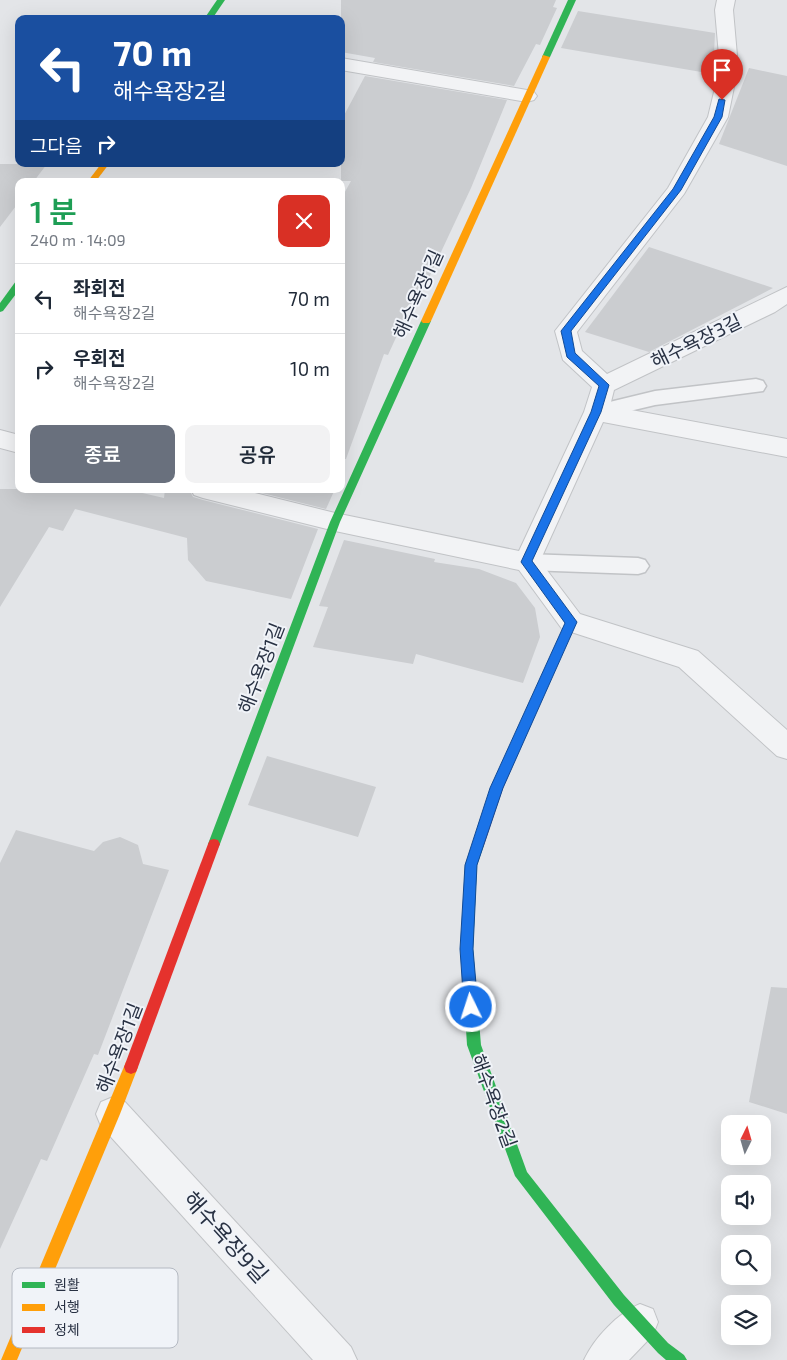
<!DOCTYPE html>
<html lang="ko">
<head>
<meta charset="utf-8">
<style>
  body { margin:0; font-family:"Exo 2","Noto Sans KR",sans-serif; background:#f2f2f3; color:#1f2937; height:100vh; display:flex; flex-direction:column; font-size:19px; white-space:nowrap }
  * { box-sizing:border-box; margin:0 }
  p { font-size:16px; color:#747a83 }
  .icon { flex:none; width:28px; height:28px; fill:none; stroke:currentColor; stroke-width:2; stroke-linecap:round; stroke-linejoin:round }
  .map { position:relative; flex:1; overflow:hidden }
  .side { position:absolute; left:15px; top:178px; width:330px; height:315px; display:flex; flex-direction:column; background:#fff; border-radius:10px; box-shadow:0 5px 20px #0002 }
  .side>* { flex:none }
  .guide { position:absolute; left:15px; top:15px; width:330px; height:152px; border-radius:10px; box-shadow:0 5px 20px #0002; background:#1a4fa0; color:#fff; overflow:hidden }
  .needle { width:32px; rotate:5deg }
  .controls { position:absolute; left:721px; top:1115px; display:grid; gap:10px }
  .controls a { display:grid; place-items:center; width:50px; height:50px; border-radius:10px; background:#fff; box-shadow:0 5px 20px #0002; font-size:25px }
  .pin { position:absolute; display:grid; place-items:center; width:42px; height:42px; color:#fff; margin:-51px -21px; border-radius:50% 50% 50% 0; rotate:-45deg; box-shadow:0 0 5px #0007 }
  .pin .icon { rotate:45deg }
  .me { position:absolute; width:55px; margin:-28px; rotate:356deg; stroke-linejoin:round; filter:drop-shadow(0 0 4px #0008) }
  .turn { display:flex; align-items:center; gap:18px; height:105px; padding:0 15px; font-size:22px }
  .turn .icon { width:65px; height:65px; stroke-width:2.5 }
  .turn b { display:block; font-size:35px; line-height:42px }
  .then { display:flex; align-items:center; height:48px; padding:0 15px; background:#0003; gap:10px; font-size:19px }
  .round { display:grid; place-items:center; flex:none; width:52px; height:52px; border-radius:10px; background:#f2f2f3 }
  .summary { display:flex; align-items:center; justify-content:space-between; height:85px; padding:0 15px }
  h1 { font-size:30px; font-weight:600; line-height:38px; color:#1e9e55 }
  .action { display:flex; gap:10px; margin-top:auto; padding:10px 15px }
  .action a { flex:1; height:58px; border-radius:10px; background:#69707d; color:#fff; font-size:20px; font-weight:600; line-height:58px; text-align:center }
  .action a+a { background:#f2f2f3; color:#1f2937 }
  ul { padding:0; list-style:none }
  li { display:flex; align-items:center; gap:15px; height:70px; padding:0 15px; border-top:1px solid #e0e1e3 }
  li div { flex:1 }
  li b { display:block; font-size:19px }
  li em { font-style:normal }
  .map>svg:first-child { display:block }
  .building { fill:#cbcdd0 }
  .lines { fill:none; stroke-linecap:round; stroke-linejoin:round }
  .lane-casing { stroke:#c1c3c6; stroke-width:3 }
  .street-casing { stroke:#c1c3c6; stroke-width:2 }
  .lane { fill:#f2f3f5; fill-rule:evenodd }
  .street { fill:#f2f3f5; fill-rule:evenodd }
  .fast { fill:#30b455; fill-rule:evenodd }
  .slow { fill:#ff9f0a; fill-rule:evenodd }
  .jam { fill:#e5322d; fill-rule:evenodd }
  .route { fill:#1a73e8; stroke:#114b97 }
  .labels { text-anchor:middle; stroke-width:4; stroke-linejoin:round; paint-order:stroke }
  .street-label { font-size:19px; fill:#283143; stroke:#f0f3f8 }
  .near-street-label { font-size:22px; fill:#283143; stroke:#f0f3f8 }
  .key { fill:#f0f3f8; stroke:#b4b9c2; stroke-width:1 }
  .key-label { font-size:14px; fill:#283143 }
</style>
</head>
<body>
<div class="map">
<svg width="787" height="1360" viewBox="0 0 787 1360">
  <rect width="100%" height="100%" fill="#e3e5e8"/>
  <g class="building">
    <polygon points="341,0 556,0 553,7 557,8 540,45 536,44 514,86 373,62 375,58 341,52"/>
    <polygon points="578,11 715,33 713,74 561,48"/>
    <polygon points="749,68 787,76 787,166 719,144"/>
    <polygon points="365,76 507,100 471,188 426,284 421,283 388,355 384,354 346,459 341,459 341,199 351,181 341,181 341,121"/>
    <polygon points="0,164 47,164 34,181 19,181 19,202 0,227"/>
    <polygon points="649,247 773,288 649,352 585,332"/>
    <polygon points="0,489 125,489 164,498 165,489 189,489 193,497 203,500 318,529 291,599 206,581 188,560 187,538 75,509 63,531 49,527 0,607"/>
    <polygon points="246,489 335,489 326,509"/>
    <polygon points="344,540 435,559 434,562 479,569 516,583 535,608 540,637 523,683 416,654 413,664 313,647 328,607 319,606"/>
    <polygon points="267,756 376,787 358,837 248,805"/>
    <polygon points="16,830 94,851 103,842 120,837 138,845 143,864 169,870 98,1055 94,1054 47,1161 41,1159 0,1249 0,863"/>
    <polygon points="771,987 787,988 787,1114 749,1102"/>
  </g>
  <g class="lines">
    <g class="lane-casing">
      <g id="lane">
        <polygon points="756,379 763,381 766,386 763,391 655,405 596,419 589,417 586,412 589,407 655,391"/>
        <polygon points="527,554 638,558 645,560 649,566 645,572 638,574 527,570 520,568 516,562 520,556"/>
      </g>
    </g>
    <g class="street-casing">
      <g id="street">
        <polygon points="717,0 735,0 733,10 738,67 728,117 684,194 577,332 582,351 607,374 787,287 787,304 775,312 614,390 610,406 787,439 787,457 603,422 540,561 580,614 698,651 787,730 787,759 777,756 679,667 562,629 519,570 335,531 203,498 194,495 191,489 239,489 335,513 519,551 584,412 592,387 563,360 555,331 668,188 708,117 720,67 715,10"/>
        <polygon points="341,58 527,90 534,92 537,96 534,100 527,102 341,70"/>
        <polygon points="0,430 19,435 19,453 0,448"/>
        <polygon points="113,1097 125,1102 351,1347 357,1360 313,1360 101,1126 96,1114 101,1102"/>
        <path d="M 640,1304 L 653,1309 L 658,1322 L 653,1335 L 629,1360 L 584,1360 C 594,1338 618,1313 640,1304 Z"/>
      </g>
    </g>
    <use href="#lane" class="lane"/>
    <use href="#street" class="street"/>
    <g class="fast">
      <polygon points="217,0 225,0 212,19 204,19"/>
      <polygon points="568,0 576,0 550,57 543,59 542,57"/>
      <polygon points="19,280 19,290 3,311 0,312 0,303 16,281"/>
      <polygon points="426,318 431,321 340,522 220,844 218,848 214,849 210,848 208,844 330,522 421,321"/>
      <polygon points="478,840 482,841 484,845 477,865 473,949 481,1045 527,1172 624,1295 668,1343 684,1355 687,1360 666,1360 658,1353 614,1305 515,1176 467,1045 461,949 465,865 474,841"/>
    </g>
    <g class="slow">
      <polygon points="543,55 550,57 431,321 429,323 423,323 421,321"/>
      <polygon points="101,164 109,164 96,181 88,181"/>
      <polygon points="131,1060 136,1062 138,1067 120,1114 17,1360 1,1360 126,1062"/>
    </g>
    <g class="jam">
      <polygon points="571,618 576,622 503,788 484,845 482,849 478,850 474,849 472,845 491,788 566,622"/>
      <polygon points="214,839 218,840 220,844 138,1067 136,1072 131,1074 126,1072 124,1067 208,844 210,840"/>
    </g>
  </g>
  <polygon class="route" points="719,99 725,100 722,117 681,190 571,331 575,353 609,385 601,412 532,561 577,622 503,788 477,865 473,949 478,1007 476,1011 471,1013 466,1011 464,1007 460,949 465,865 490,788 565,623 521,562 591,412 599,386 567,357 561,331 673,189 714,117"/>
  <g class="labels">
    <g class="street-label">
      <text transform="translate(418 294) rotate(-66)" y="7">해수욕장1길</text>
      <text transform="translate(696 341) rotate(-26)" y="7">해수욕장3길</text>
      <text transform="translate(261 668) rotate(-69)" y="7">해수욕장1길</text>
      <text transform="translate(119 1048) rotate(-69)" y="7">해수욕장1길</text>
      <text transform="translate(494 1101) rotate(70)" y="7">해수욕장2길</text>
    </g>
    <g class="near-street-label">
      <text transform="translate(226 1237) rotate(48)" y="8">해수욕장9길</text>
    </g>
  </g>
  <rect x="12" y="1268" width="166" height="80" rx="8" class="key"/>
  <rect x="22" y="1282" width="23" height="6" fill="#30b455"/>
  <rect x="22" y="1304" width="23" height="7" fill="#ff9f0a"/>
  <rect x="22" y="1327" width="23" height="6" fill="#e5322d"/>
  <g class="key-label">
    <text x="54" y="1290">원활</text>
    <text x="54" y="1312">서행</text>
    <text x="54" y="1335">정체</text>
  </g>
</svg>
<div class="controls">
<a><svg class="needle" viewBox="-14 -14 28 28"><path d="M0-13l5 13h-10z" fill="#e53935"/><path d="M0 13l5-13h-10z" fill="#747a83"/></svg></a>
<a><svg class="icon" aria-label="sound" viewBox="0 0 24 24"><path d="M4 9h4l5-4v14l-5-4H4zM17 9q2 3 0 6"/></svg></a>
<a><svg class="icon" aria-label="search" viewBox="0 0 24 24"><circle cx="10" cy="10" r="6"/><path d="M15 15l6 6"/></svg></a>
<a><svg class="icon" aria-label="layers" viewBox="0 0 24 24"><path d="M12 4l9 5-9 5-9-5zM3 14l9 5 9-5"/></svg></a>
</div>
<div class="pin" style="left:722px;top:100px;background:#d93025"><svg class="icon" aria-label="arrive" viewBox="0 0 24 24"><path d="M6 21V4h12l-3 4 3 4H6"/></svg></div>
<svg class="me" style="left:471px;top:1007px" viewBox="-20 -20 40 40"><circle r="17" fill="#1a73e8" stroke="#fff" stroke-width="3"/><path d="M0-11L8 9 0 5-8 9z" fill="#fff"/></svg>
<div class="guide">
<div class="turn"><svg class="icon" aria-label="left" viewBox="0 0 24 24"><path d="M17 20v-9H6M10 6l-5 5 5 5"/></svg><div><b>70 m</b>해수욕장2길</div></div>
<div class="then">그다음<svg class="icon" aria-label="right" viewBox="0 0 24 24"><path d="M7 20v-9h11M14 6l5 5-5 5"/></svg></div>
</div>
<section class="side">
<div class="summary"><div><h1>1 분</h1><p>240 m · 14:09</p></div><a class="round" style="background:#d93025;color:#fff"><svg class="icon" aria-label="close" viewBox="0 0 24 24"><path d="M6 6l12 12M18 6L6 18"/></svg></a></div>
<ul>
<li><svg class="icon" aria-label="left" viewBox="0 0 24 24"><path d="M17 20v-9H6M10 6l-5 5 5 5"/></svg><div><b>좌회전</b><p>해수욕장2길</p></div><em>70 m</em></li>
<li><svg class="icon" aria-label="right" viewBox="0 0 24 24"><path d="M7 20v-9h11M14 6l5 5-5 5"/></svg><div><b>우회전</b><p>해수욕장2길</p></div><em>10 m</em></li>
</ul>
<div class="action"><a>종료</a><a>공유</a></div>
</section>
</div>
</body>
</html>
